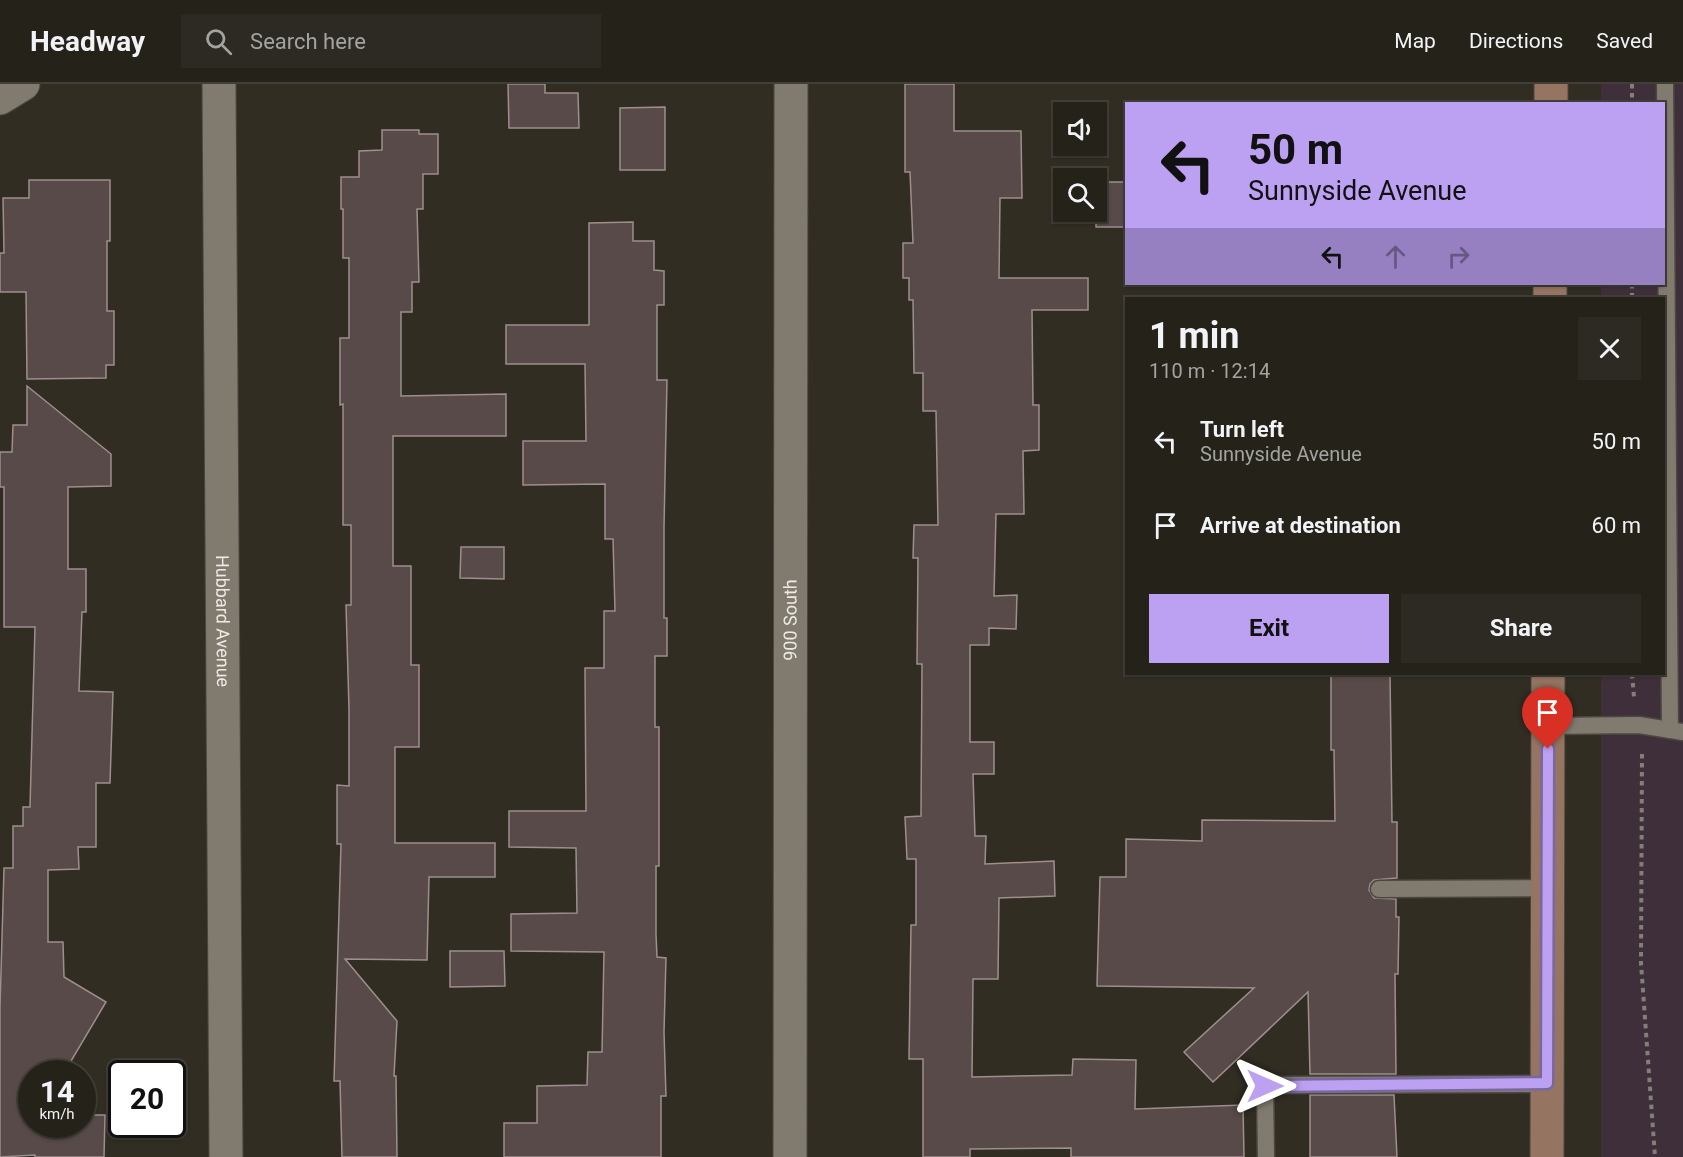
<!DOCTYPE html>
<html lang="en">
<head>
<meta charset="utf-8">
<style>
  body { margin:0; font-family:Roboto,sans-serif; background:#2d2a23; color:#f1f3f6; height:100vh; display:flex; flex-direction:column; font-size:22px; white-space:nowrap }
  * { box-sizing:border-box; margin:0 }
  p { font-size:20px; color:#a3a4a2 }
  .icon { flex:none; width:33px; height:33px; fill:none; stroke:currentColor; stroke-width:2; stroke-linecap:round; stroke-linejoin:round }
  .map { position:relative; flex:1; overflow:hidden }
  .sheet { position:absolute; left:1125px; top:213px; width:540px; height:378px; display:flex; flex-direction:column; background:#25221a; border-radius:0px; box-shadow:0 2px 4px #0004,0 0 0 2px #423f39 }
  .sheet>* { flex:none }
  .banner { position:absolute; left:1125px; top:18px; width:540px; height:183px; border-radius:0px; box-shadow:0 2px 4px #0004,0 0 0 2px #423f39; background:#bca0f2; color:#111; overflow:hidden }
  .controls { position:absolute; left:1053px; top:18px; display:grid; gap:12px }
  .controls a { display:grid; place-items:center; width:54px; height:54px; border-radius:0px; background:#25221a; box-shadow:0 2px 4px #0004,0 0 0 2px #423f39; font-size:30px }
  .speed { position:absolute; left:18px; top:976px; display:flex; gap:12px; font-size:30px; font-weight:700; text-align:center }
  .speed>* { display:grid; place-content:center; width:78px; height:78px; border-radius:50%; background:#25221a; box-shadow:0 2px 4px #0004,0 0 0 2px #423f39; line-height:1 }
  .speed small { font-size:15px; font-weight:400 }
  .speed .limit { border:3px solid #111; border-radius:9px; background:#fff; color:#111 }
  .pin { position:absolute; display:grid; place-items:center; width:51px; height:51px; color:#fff; margin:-62px -26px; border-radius:50% 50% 50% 0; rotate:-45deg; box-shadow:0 0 6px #0007 }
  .pin .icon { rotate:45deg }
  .me { position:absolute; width:66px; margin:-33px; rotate:90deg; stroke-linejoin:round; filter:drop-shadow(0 0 4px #0008) }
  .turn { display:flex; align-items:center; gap:21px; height:126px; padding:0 24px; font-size:27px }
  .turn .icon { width:78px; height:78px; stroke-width:2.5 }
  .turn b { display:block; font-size:42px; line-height:51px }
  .lanes { display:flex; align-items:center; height:57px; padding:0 24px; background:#0003; justify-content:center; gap:30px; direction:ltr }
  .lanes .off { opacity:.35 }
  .round { display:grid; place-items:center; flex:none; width:63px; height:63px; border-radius:0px; background:#2d2a23 }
  .overview { display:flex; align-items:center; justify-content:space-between; height:102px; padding:0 24px }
  h1 { font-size:36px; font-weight:700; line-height:45px }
  .primary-button { display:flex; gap:12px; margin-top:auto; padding:12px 24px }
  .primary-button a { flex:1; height:69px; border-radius:0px; background:#bca0f2; color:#111; font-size:24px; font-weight:700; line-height:69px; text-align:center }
  .primary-button a+a { background:#2d2a23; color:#f1f3f6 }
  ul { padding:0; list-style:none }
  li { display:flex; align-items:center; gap:18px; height:84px; padding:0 24px }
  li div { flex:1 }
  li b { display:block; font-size:22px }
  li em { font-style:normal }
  header { display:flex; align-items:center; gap:36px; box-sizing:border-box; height:84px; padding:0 30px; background:#25221a; border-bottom:2px solid #423f39 }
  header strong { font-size:28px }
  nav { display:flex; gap:33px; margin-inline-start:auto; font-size:21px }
  .search { width:420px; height:54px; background:#2d2a23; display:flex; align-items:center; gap:15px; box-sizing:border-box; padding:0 21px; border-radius:0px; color:#a3a4a2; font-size:22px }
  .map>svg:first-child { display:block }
  .education { fill:#3f2f3b }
  .building { fill:#574a48; stroke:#9d8f8d; stroke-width:1.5 }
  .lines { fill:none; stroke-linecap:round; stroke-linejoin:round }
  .lane-casing { stroke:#4c4840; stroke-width:19 }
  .street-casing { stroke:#4c4840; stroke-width:35 }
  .secondary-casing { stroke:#4c4840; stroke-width:35 }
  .path { stroke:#827f76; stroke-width:4; stroke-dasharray:4.5 4.5; stroke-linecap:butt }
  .lane { stroke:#807a6f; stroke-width:16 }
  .street { stroke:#807a6f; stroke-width:33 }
  .secondary { stroke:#957462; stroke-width:33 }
  .route-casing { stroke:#7a689d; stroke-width:15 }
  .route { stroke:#bca0f2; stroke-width:10 }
  .labels { text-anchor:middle; stroke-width:6; stroke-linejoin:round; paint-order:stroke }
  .street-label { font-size:18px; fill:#edeae3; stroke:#28231a }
</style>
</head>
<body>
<header>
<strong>Headway</strong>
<div class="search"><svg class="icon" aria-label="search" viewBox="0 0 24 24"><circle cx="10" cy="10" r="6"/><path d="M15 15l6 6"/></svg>Search here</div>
<nav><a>Map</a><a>Directions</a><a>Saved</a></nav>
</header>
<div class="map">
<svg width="1683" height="1073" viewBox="0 0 1683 1073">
  <rect width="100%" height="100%" fill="#312d23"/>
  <polygon class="education" points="1601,0 1683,0 1683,1073 1601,1073 1601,590 1664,590 1664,214 1601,214 1601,200 1664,200 1664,20 1601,19"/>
  <g class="building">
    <polygon points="508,0 545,0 545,9 578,9 579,44 509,44"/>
    <polygon points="905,0 954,0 954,47 1021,47 1022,114 1000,114 999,194 1088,194 1088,226 1032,226 1033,321 1039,321 1039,366 1023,367 1024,430 996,430 994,512 1017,511 1016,545 989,544 989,561 970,561 970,658 994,658 994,690 973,690 975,752 986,752 985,780 1054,777 1055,812 999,814 998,895 973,895 972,993 1072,991 1073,975 1136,976 1135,1025 1243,1021 1244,1073 1071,1073 1071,1064 970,1065 970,1073 923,1073 923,975 909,975 911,841 916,841 916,775 907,775 905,733 921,732 922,580 917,580 918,474 913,474 914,441 938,441 936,327 923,327 923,289 914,289 913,216 909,216 909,194 903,194 903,159 913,159 910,88 905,88"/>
    <polygon points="665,23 665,86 620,86 620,24"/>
    <polygon points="382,46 419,46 419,50 438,50 438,90 423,90 423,125 417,125 419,198 412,198 412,228 401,228 401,312 506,310 506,352 393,352 393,482 411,482 411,581 419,581 419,663 395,663 395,759 495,759 495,793 429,793 427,876 345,875 397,937 394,992 396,992 397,1073 342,1073 340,997 334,997 341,760 337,760 337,701 349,702 349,625 346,521 351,521 351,441 343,441 343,320 340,321 340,254 349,254 349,174 343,174 343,125 341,125 341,93 359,93 359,67 382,66"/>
    <polygon points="29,96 110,96 110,157 107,157 107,227 114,227 114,281 106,281 106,294 27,295 26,208 0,208 0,169 4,169 3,114 29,114"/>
    <rect x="1096" y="98" width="30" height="45"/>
    <polygon points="633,138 633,157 654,157 654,186 664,187 664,221 657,221 657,296 667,296 664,443 664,534 667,534 667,572 655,572 655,643 659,643 659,782 656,782 656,850 657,873 666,874 664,948 666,1012 661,1012 661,1073 504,1073 504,1039 537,1039 537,1002 587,1001 588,968 602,968 604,868 511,867 511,830 577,829 576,764 509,763 509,727 586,727 585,584 604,584 604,527 615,527 613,455 605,455 605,400 523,401 523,357 586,357 585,280 506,280 506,241 589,241 589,139"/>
    <polygon points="27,302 111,370 111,402 68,403 68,485 86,485 86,528 82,528 79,607 113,608 110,699 96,699 96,763 78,763 79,785 48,786 48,858 63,858 64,893 106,918 71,977 74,979 67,990 32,990 32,1041 82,1041 82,1031 105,1031 104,1073 35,1073 35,1071 0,1073 0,923 4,784 13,784 13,742 23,742 23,723 30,723 35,543 4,543 4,403 0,403 0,368 12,368 13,341 27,341"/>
    <polygon points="461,463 504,463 504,495 460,494"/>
    <polygon points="1331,590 1390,590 1392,738 1397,738 1397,794 1374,796 1370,800 1369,806 1374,814 1396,815 1396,833 1399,833 1398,890 1395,890 1396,990 1310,990 1308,908 1213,998 1184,968 1254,904 1097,902 1100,793 1126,793 1126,755 1202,757 1202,736 1335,737 1334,666 1331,666"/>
    <polygon points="450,867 504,867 505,902 450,903"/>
    <polygon points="1310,1011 1394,1011 1397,1073 1310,1073"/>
  </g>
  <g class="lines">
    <g class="lane-casing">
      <g id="lane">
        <polyline points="1665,0 1670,646"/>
        <polyline points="1548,642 1639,641 1683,648"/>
        <polyline points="1379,805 1548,804"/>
        <polyline points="1266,1073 1265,1001 1547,1000"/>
      </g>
    </g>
    <g class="street-casing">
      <g id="street">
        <path id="s1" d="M 219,0 L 226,1073"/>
        <polyline points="0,14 23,0"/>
        <path id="s2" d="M 790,1073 L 791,0"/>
      </g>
    </g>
    <g class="secondary-casing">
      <g id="secondary">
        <polyline points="1551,20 1551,0"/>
        <polyline points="1550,214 1550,200"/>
        <polyline points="1547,1073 1548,590"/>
      </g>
    </g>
    <g class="path">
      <polyline points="1632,0 1632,20"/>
      <polyline points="1632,200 1632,214"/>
      <polyline points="1632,590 1634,613"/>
      <polyline points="1642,670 1641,879 1655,1073"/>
    </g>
    <use href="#lane" class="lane"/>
    <use href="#street" class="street"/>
    <use href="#secondary" class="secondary"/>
  </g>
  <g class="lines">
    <g class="route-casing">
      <polyline id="route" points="1265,1002 1547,999 1548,665"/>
    </g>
    <use href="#route" class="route"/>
  </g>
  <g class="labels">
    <g class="street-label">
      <text dy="6" stroke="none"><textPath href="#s1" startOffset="537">Hubbard Avenue</textPath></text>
      <text dy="6" stroke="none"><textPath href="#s2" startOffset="537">900 South</textPath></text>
    </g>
  </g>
</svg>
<div class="controls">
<a><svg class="icon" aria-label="sound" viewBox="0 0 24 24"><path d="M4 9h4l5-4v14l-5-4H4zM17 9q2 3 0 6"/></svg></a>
<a><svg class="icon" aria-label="search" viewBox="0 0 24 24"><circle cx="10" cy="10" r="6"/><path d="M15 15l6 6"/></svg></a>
</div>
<div class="speed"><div>14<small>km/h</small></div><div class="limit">20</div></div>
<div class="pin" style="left:1548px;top:665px;background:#d93025"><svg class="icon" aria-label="arrive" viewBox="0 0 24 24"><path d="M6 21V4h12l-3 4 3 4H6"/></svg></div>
<svg class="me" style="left:1265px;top:1002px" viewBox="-20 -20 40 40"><path d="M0-17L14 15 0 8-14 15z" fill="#bca0f2" stroke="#fff" stroke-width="4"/></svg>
<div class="banner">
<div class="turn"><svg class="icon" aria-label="left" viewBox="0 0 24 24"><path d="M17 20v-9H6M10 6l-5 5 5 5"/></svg><div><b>50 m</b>Sunnyside Avenue</div></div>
<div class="lanes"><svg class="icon" aria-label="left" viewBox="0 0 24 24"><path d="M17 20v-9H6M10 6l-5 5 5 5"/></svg><svg class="icon off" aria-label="ahead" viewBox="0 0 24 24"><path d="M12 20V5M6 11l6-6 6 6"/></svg><svg class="icon off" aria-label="right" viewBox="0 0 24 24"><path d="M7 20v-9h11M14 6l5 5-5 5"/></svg></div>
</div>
<section class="sheet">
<div class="overview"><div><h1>1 min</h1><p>110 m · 12:14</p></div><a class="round"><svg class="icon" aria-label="close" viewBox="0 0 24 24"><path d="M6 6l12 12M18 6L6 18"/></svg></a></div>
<ul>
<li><svg class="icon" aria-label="left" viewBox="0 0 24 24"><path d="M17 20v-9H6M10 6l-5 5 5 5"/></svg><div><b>Turn left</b><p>Sunnyside Avenue</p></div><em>50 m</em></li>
<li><svg class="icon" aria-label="arrive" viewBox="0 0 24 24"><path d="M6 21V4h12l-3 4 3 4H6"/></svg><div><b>Arrive at destination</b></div><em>60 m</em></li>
</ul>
<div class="primary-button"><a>Exit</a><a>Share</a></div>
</section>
</div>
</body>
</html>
